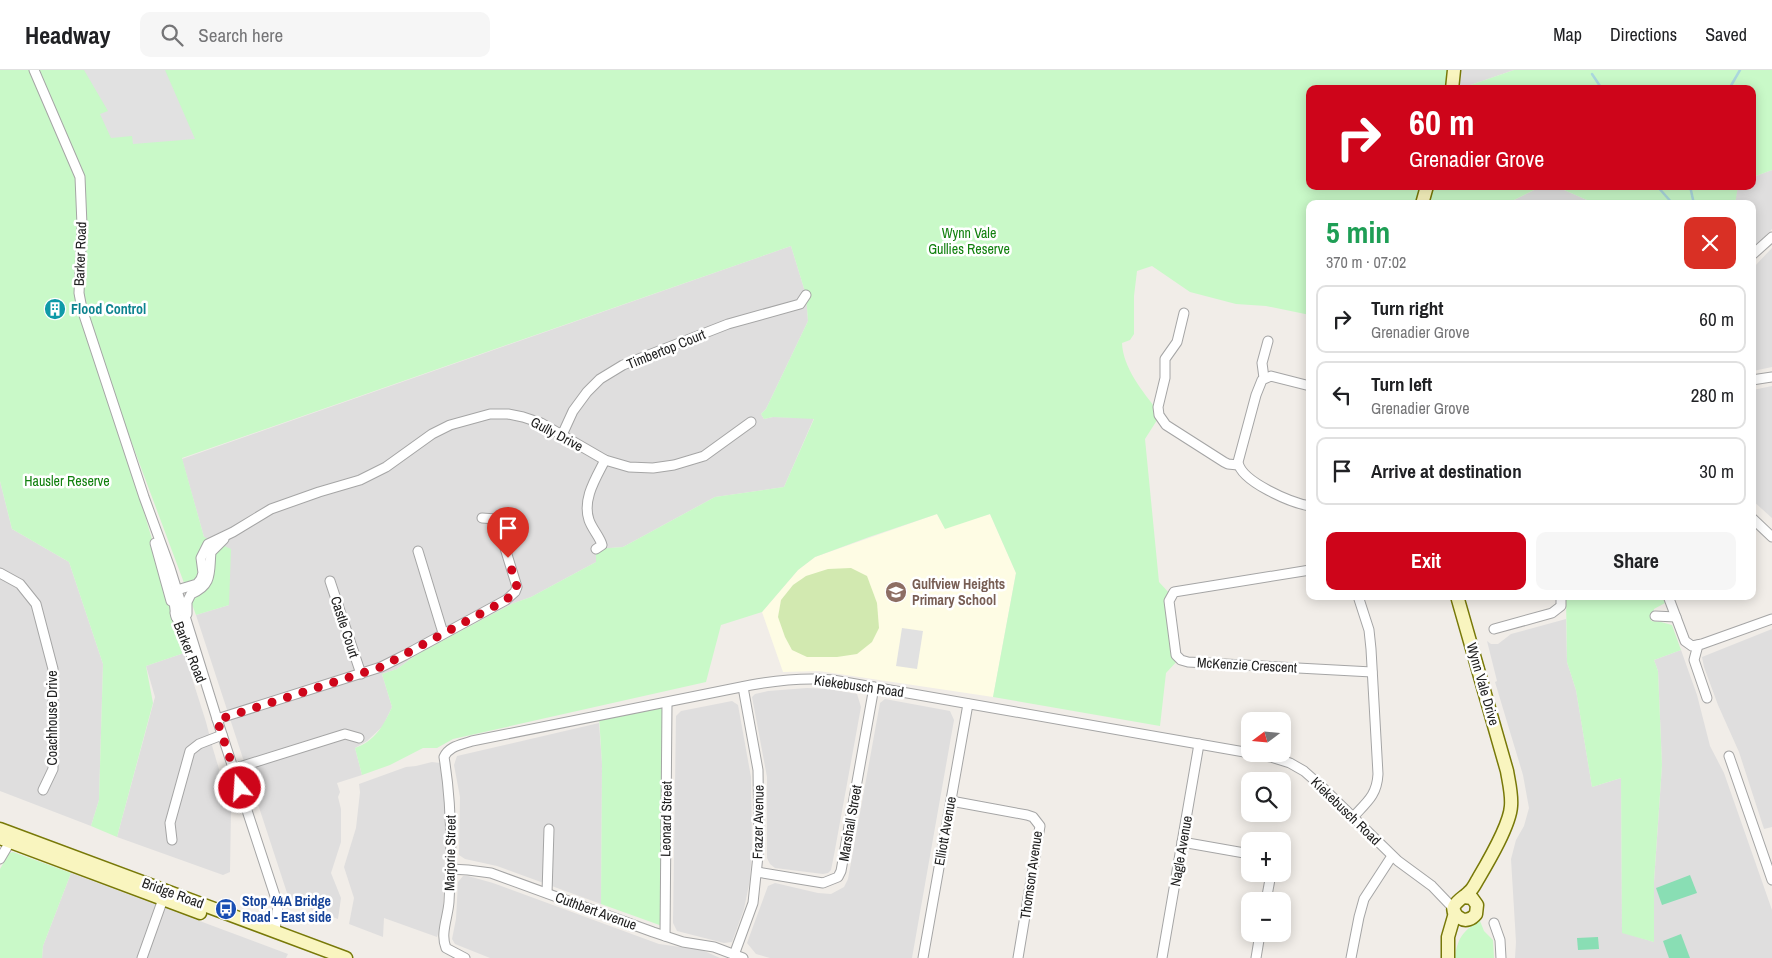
<!DOCTYPE html>
<html lang="en">
<head>
<meta charset="utf-8">
<style>
  body { margin:0; font-family:"Archivo Narrow",sans-serif; background:#f6f6f6; color:#202124; height:100vh; display:flex; flex-direction:column; font-size:19px; white-space:nowrap }
  * { box-sizing:border-box; margin:0 }
  p { font-size:16px; color:#757577 }
  .icon { flex:none; width:28px; height:28px; fill:none; stroke:currentColor; stroke-width:2; stroke-linecap:round; stroke-linejoin:round }
  .map { position:relative; flex:1; overflow:hidden }
  .details { position:absolute; left:1306px; top:130px; width:450px; height:400px; display:flex; flex-direction:column; background:#fff; border-radius:10px; box-shadow:0 2px 12px #0003 }
  .details>* { flex:none }
  .top-card { position:absolute; left:1306px; top:15px; width:450px; height:105px; border-radius:10px; box-shadow:0 2px 12px #0003; background:#ce051a; color:#fff; overflow:hidden }
  .needle { width:32px; rotate:254deg }
  .controls { position:absolute; left:1241px; top:642px; display:grid; gap:10px }
  .controls a { display:grid; place-items:center; width:50px; height:50px; border-radius:10px; background:#fff; box-shadow:0 2px 12px #0003; font-size:25px }
  .pin { position:absolute; display:grid; place-items:center; width:42px; height:42px; color:#fff; margin:-51px -21px; border-radius:50% 50% 50% 0; rotate:-45deg; box-shadow:0 0 5px #0007 }
  .pin .icon { rotate:45deg }
  .me { position:absolute; width:55px; margin:-28px; rotate:342deg; stroke-linejoin:round; filter:drop-shadow(0 0 4px #0008) }
  .turn { display:flex; align-items:center; gap:18px; height:105px; padding:0 20px; font-size:22px }
  .turn .icon { width:65px; height:65px; stroke-width:2.5 }
  .turn b { display:block; font-size:35px; line-height:42px }
  .round { display:grid; place-items:center; flex:none; width:52px; height:52px; border-radius:10px; background:#f6f6f6 }
  .overview { display:flex; align-items:center; justify-content:space-between; height:85px; padding:0 20px }
  h1 { font-size:30px; font-weight:800; line-height:38px; color:#1e9e55 }
  .action { display:flex; gap:10px; margin-top:auto; padding:10px 20px }
  .action a { flex:1; height:58px; border-radius:10px; background:#ce051a; color:#fff; font-size:20px; font-weight:800; line-height:58px; text-align:center }
  .action a+a { background:#f6f6f6; color:#202124 }
  ul { padding:0; list-style:none }
  li { display:flex; align-items:center; gap:15px; height:68px; margin:0 10px 8px; padding:0 10px; border:2px solid #e0e0e0; border-radius:10px }
  li div { flex:1 }
  li b { display:block; font-size:19px }
  li em { font-style:normal }
  header { display:flex; align-items:center; gap:30px; box-sizing:border-box; height:70px; padding:0 25px; background:#fff; border-bottom:1px solid #e0e0e0 }
  header strong { font-size:24px }
  nav { display:flex; gap:28px; margin-inline-start:auto; font-size:18px }
  .search { width:350px; height:45px; background:#f6f6f6; display:flex; align-items:center; gap:12px; box-sizing:border-box; padding:0 18px; border-radius:10px; color:#757577; font-size:19px }
  .map>svg:first-child { display:block }
  .residential { fill:#dfdede }
  .education { fill:#fefce4 }
  .grass { fill:#d2e9b0 }
  .park { fill:#c9f9c8 }
  .pitch { fill:#89deb4 }
  .parking { fill:#e1e1e1 }
  .lines { fill:none; stroke-linecap:round; stroke-linejoin:round }
  .stream { stroke:#aad7dd; stroke-width:2.5 }
  .street-casing { stroke:#a5a5a5; stroke-width:11 }
  .secondary-casing { stroke:#787908; stroke-width:15 }
  .street { stroke:#fff; stroke-width:9 }
  .secondary { stroke:#f9f5bf; stroke-width:12 }
  .route { stroke:#ce051a; stroke-width:9; stroke-dasharray:0 16.2 }
  .labels { text-anchor:middle; stroke-width:5; stroke-linejoin:round; paint-order:stroke }
  .park-label { font-size:14px; fill:#11800e; stroke:#fff }
  .street-label { font-size:14px; fill:#212121; stroke:#fff }
  .culture-label { font-size:14px; font-weight:bold; fill:#0d838f; stroke:#fff; text-anchor:start }
  .education-label { font-size:14px; font-weight:bold; fill:#785e54; stroke:#fff; text-anchor:start }
  .transit-label { font-size:14px; font-weight:bold; fill:#164399; stroke:#fff; text-anchor:start }
</style>
</head>
<body>
<header>
<strong>Headway</strong>
<div class="search"><svg class="icon" aria-label="search" viewBox="0 0 24 24"><circle cx="10" cy="10" r="6"/><path d="M15 15l6 6"/></svg>Search here</div>
<nav><a>Map</a><a>Directions</a><a>Saved</a></nav>
</header>
<div class="map">
<svg width="1772" height="888" viewBox="0 0 1772 888">
  <rect width="100%" height="100%" fill="#f1ede8"/>
  <g class="residential">
    <polygon points="1454,0 1514,0 1459,19 1452,19"/>
    <polygon points="1772,100 1772,159 1753,179 1752,134 1735,134 1737,119 1738,116 1752,116 1753,107"/>
    <polygon points="1542,116 1555,116 1596,134 1506,134"/>
    <polygon points="791,176 806,225 808,251 766,339 761,344 764,349 773,347 814,348 784,417 715,427 623,477 596,479 596,492 531,527 514,533 489,546 416,585 397,599 382,604 392,637 383,656 367,671 355,678 362,705 337,713 340,722 338,727 341,739 341,772 331,803 341,828 338,849 290,832 196,545 229,535 204,467 182,389"/>
    <polygon points="1772,178 1772,297 1753,301 1753,198"/>
    <polygon points="1772,316 1772,448 1752,430 1753,320"/>
    <polygon points="0,411 12,459 69,492 103,594 99,730 91,756 0,721"/>
    <polygon points="1566,549 1567,592 1576,620 1592,717 1621,708 1622,862 1654,872 1654,812 1662,695 1658,601 1654,590 1681,580 1697,625 1710,676 1724,703 1772,840 1772,888 1515,888 1516,872 1511,789 1516,770 1524,756 1529,738 1523,705 1495,612 1497,611 1487,571 1491,574 1498,574 1511,564"/>
    <polygon points="1772,559 1772,757 1764,759 1739,682 1718,635 1704,597 1702,587"/>
    <polygon points="184,583 206,652 213,679 231,739 230,802 223,805 117,767 155,627 146,596"/>
    <polygon points="807,618 829,619 857,624 861,637 834,785 831,800 828,803 823,804 775,798 770,794 767,788 767,707 752,627 755,624 768,621"/>
    <polygon points="885,629 950,641 954,650 912,888 770,888 756,884 747,873 768,816 775,813 818,823 831,824 844,817 848,809 880,633"/>
    <polygon points="732,631 738,635 751,707 752,779 750,810 744,839 732,872 724,873 677,861 673,853 676,646 681,641"/>
    <polygon points="599,653 602,693 601,834 497,796 465,789 459,785 460,727 454,695 457,686"/>
    <polygon points="432,692 440,693 446,731 446,757 443,839 438,864 437,867 384,848 383,867 349,854 354,828 344,797 356,758 360,722 359,714 406,697 416,696"/>
    <polygon points="71,803 288,884 286,888 42,888 43,876"/>
    <polygon points="463,806 468,806 493,813 659,874 702,880 720,888 490,888 455,874 452,869 456,849 458,812"/>
  </g>
  <polygon class="education" points="937,444 945,458 990,444 1016,503 993,627 819,601 783,602 762,542 798,500 815,487"/>
  <polygon class="grass" points="851,498 867,506 877,533 879,558 872,572 857,584 837,587 807,587 792,580 785,567 778,547 781,530 793,515 806,506 828,499"/>
  <g class="park">
    <path d="M 0,0 L 1454,0 L 1452,19 L 1310,19 L 1310,116 L 1542,116 L 1506,134 L 1310,134 L 1310,245 L 1266,236 L 1236,234 L 1190,222 L 1152,196 L 1137,201 L 1134,226 L 1134,264 L 1130,270 L 1122,273 C 1123,298 1143,322 1158,341 L 1159,347 L 1145,369 L 1159,512 L 1171,525 L 1179,589 L 1166,603 L 1160,656 L 993,627 L 1016,503 L 990,444 L 945,459 L 937,444 L 869,467 L 815,487 L 798,500 L 762,542 L 721,555 L 706,612 L 453,669 L 437,678 L 423,678 L 390,695 L 362,705 L 355,678 C 375,671 384,655 392,637 L 382,604 L 397,599 L 416,585 L 489,546 L 514,533 L 531,527 L 596,492 L 596,479 L 623,477 L 715,427 L 784,417 L 814,349 L 773,347 L 764,349 L 761,344 L 766,339 L 808,251 L 806,225 L 791,176 L 182,388 L 204,467 L 231,479 L 229,535 L 196,545 L 93,269 L 169,527 L 184,583 L 146,596 L 153,633 L 117,767 L 91,756 L 99,730 L 103,594 L 69,492 L 12,459 L 0,411 Z"/>
    <polygon points="1514,0 1772,0 1772,100 1753,107 1752,19 1459,19"/>
    <polygon points="1555,116 1738,116 1735,134 1596,134"/>
    <polygon points="1566,526 1662,526 1665,533 1654,539 1651,551 1661,552 1672,555 1681,580 1654,590 1658,601 1662,695 1654,811 1654,872 1622,863 1621,708 1592,717 1576,620 1567,592"/>
    <polygon points="667,633 665,857 601,834 602,694 599,646"/>
    <polygon points="13,782 71,803 43,876 42,888 0,888 0,799 9,783"/>
    <path d="M 1480,851 L 1484,861 L 1493,870 L 1494,888 L 1455,888 C 1457,869 1463,860 1480,851 Z"/>
  </g>
  <g class="pitch">
    <polygon points="1690,805 1697,823 1662,835 1656,818"/>
    <polygon points="1681,864 1690,888 1669,888 1663,871"/>
    <polygon points="1598,867 1599,879 1578,880 1577,868"/>
  </g>
  <g class="parking">
    <polygon points="84,0 165,0 195,69 133,74 132,66 111,68 100,44 108,41"/>
    <polygon points="902,558 923,561 917,599 896,596"/>
  </g>
  <g class="lines">
    <g class="stream">
      <polyline points="1592,4 1602,19"/>
      <polyline points="1729,19 1740,0"/>
      <polyline points="1657,116 1673,134"/>
      <polyline points="1690,116 1694,134"/>
    </g>
    <g class="street-casing">
      <g id="street">
        <polyline points="34,0 80,107 82,155 79,223 82,239 144,427 170,498 217,649 278,835 275,861"/>
        <polyline points="1752,185 1772,167"/>
        <polyline points="1184,243 1177,272 1165,289 1165,308 1158,337 1159,345 1166,355 1224,392 1228,394 1238,395"/>
        <polyline points="1264,308 1262,293 1268,271"/>
        <polyline points="1752,310 1772,307"/>
        <path d="M 1310,316 L 1271,306 L 1262,310 L 1256,325 L 1238,392 C 1241,412 1292,433 1310,436"/>
        <polyline points="562,365 573,341 587,322 600,309 623,295 728,254 800,234 806,225"/>
        <polyline points="482,448 496,449 504,446"/>
        <polyline points="1752,448 1772,467"/>
        <polyline points="155,473 171,531"/>
        <path d="M 596,479 L 602,475 C 600,467 592,459 589,450 C 582,429 596,408 605,390"/>
        <polyline points="418,481 443,563"/>
        <polyline points="1310,500 1174,522 1169,531 1176,585 1181,590 1188,592 1372,602"/>
        <polyline points="0,503 20,514 36,534 53,599 53,699 43,720"/>
        <polyline points="330,511 361,604"/>
        <polyline points="1668,526 1685,571 1692,576 1702,574 1772,549"/>
        <polyline points="175,543 193,589"/>
        <path d="M 187,544 L 187,532 L 191,524 C 213,515 209,502 211,482 L 224,469"/>
        <polyline points="1655,546 1676,547"/>
        <polyline points="176,547 173,524 177,520 197,514 201,509 203,503 201,488 208,474 233,462 271,439 319,422 360,410 386,397 432,364 450,355 490,344 508,344 523,347 541,353 605,390 629,397 653,398 674,395 704,386 751,352"/>
        <polyline points="1494,559 1552,543 1561,536 1561,526"/>
        <polyline points="1698,575 1694,590 1707,628"/>
        <polyline points="217,649 381,597 405,585 506,530 515,522 517,517 496,449"/>
        <polyline points="1253,684 1271,687 1290,693 1304,701 1321,716 1398,791 1432,816 1454,839"/>
        <polyline points="1729,686 1772,810"/>
        <polyline points="233,699 345,664 359,668"/>
        <polyline points="951,731 1027,745 1033,747 1040,756 1018,888"/>
        <path d="M 1353,747 C 1367,732 1377,725 1378,704 L 1371,579 L 1369,560 L 1358,526"/>
        <polyline points="172,770 170,753 190,681 199,674 222,665"/>
        <polyline points="1182,772 1250,784"/>
        <polyline points="0,789 10,772"/>
        <polyline points="450,799 468,800 491,803 653,862 683,872 714,877 743,888"/>
        <polyline points="757,802 823,813 838,807 841,801 874,617"/>
        <polyline points="547,823 549,759"/>
        <polyline points="1266,831 1271,804"/>
        <polyline points="1494,853 1500,870 1501,888"/>
        <polyline points="665,866 667,633"/>
        <polyline points="734,885 753,833 759,776 758,700 743,617"/>
        <polyline points="142,888 163,829"/>
        <path d="M 465,888 L 446,878 C 440,864 448,847 449,832 C 452,784 452,735 444,687 C 449,676 461,675 472,671 L 751,615 C 779,610 805,607 833,610 L 1250,683"/>
        <polyline points="923,888 968,634"/>
        <polyline points="1162,888 1199,674"/>
        <polyline points="1256,888 1260,864"/>
        <polyline points="1351,888 1359,847 1364,829 1392,786"/>
      </g>
    </g>
    <g class="secondary-casing">
      <g id="secondary">
        <polyline points="1452,19 1454,0"/>
        <polyline points="1422,134 1427,116"/>
        <path d="M 1457,526 L 1507,701 C 1509,713 1512,724 1511,736 C 1510,755 1488,792 1478,809 C 1475,814 1473,819 1469,822 C 1464,828 1443,837 1460,848 C 1466,852 1472,849 1476,844 L 1477,835 L 1472,828 L 1464,827"/>
        <polyline points="0,759 346,888"/>
        <polyline points="0,768 200,843"/>
        <polyline points="1448,888 1448,867 1455,843"/>
      </g>
    </g>
    <use href="#street" class="street"/>
    <use href="#secondary" class="secondary"/>
  </g>
  <g class="lines">
    <polyline class="route" points="240,718 217,650 381,597 506,530 515,522 517,517 508,488"/>
  </g>
  <defs>
    <g id="building-disc" transform="scale(1.125)"><circle r="9.5" fill="#0f9aa8" stroke="#fff"/><path d="M-4-6H4V6H1V3H-1V6H-4ZM-2.5-4.3h1.7v1.8h-1.7ZM.8-4.3h1.7v1.8H.8ZM-2.5-1h1.7V.8h-1.7ZM.8-1h1.7V.8H.8Z" fill="#fff"/></g>
    <g id="school-disc" transform="scale(1.125)"><circle r="9.5" fill="#8d6e63" stroke="#fff"/><path d="M0-5L7-2L0 1L-7-2ZM-4 1L0 2.5L4 1V4Q0 6-4 4Z" fill="#fff"/></g>
    <g id="bus-disc" transform="scale(1.125)"><circle r="9.5" fill="#1a4fb4" stroke="#fff"/><path d="M-5-6H5V4H4V6H2V4H-2V6H-4V4H-5ZM-3.5-4V0h7V-4ZM-3.5 1.2v1.5H-2V1.2ZM2 1.2v1.5H3.5V1.2Z" fill="#fff"/></g>
  </defs>
  <g fill-rule="evenodd">
    <use href="#building-disc" x="55" y="239"/>
    <use href="#school-disc" x="896" y="522"/>
    <use href="#bus-disc" x="226" y="839"/>
  </g>
  <g class="labels">
    <g class="park-label">
      <text x="969" y="168">Wynn Vale<tspan x="969" dy="16">Gullies Reserve</tspan></text>
      <text x="67" y="416">Hausler Reserve</text>
    </g>
    <g class="street-label">
      <text transform="translate(80 184) rotate(-88)" y="5">Barker Road</text>
      <text transform="translate(666 279) rotate(-22)" y="5">Timbertop Court</text>
      <text transform="translate(557 364) rotate(28)" y="5">Gully Drive</text>
      <text transform="translate(345 557) rotate(72)" y="5">Castle Court</text>
      <text transform="translate(190 582) rotate(68)" y="5">Barker Road</text>
      <text transform="translate(1247 595) rotate(3)" y="5">McKenzie Crescent</text>
      <text transform="translate(1483 614) rotate(74)" y="5">Wynn Vale Drive</text>
      <text transform="translate(859 616) rotate(8)" y="5">Kiekebusch Road</text>
      <text transform="translate(52 648) rotate(-90)" y="5">Coachhouse Drive</text>
      <text transform="translate(1346 741) rotate(44)" y="5">Kiekebusch Road</text>
      <text transform="translate(666 749) rotate(-89)" y="5">Leonard Street</text>
      <text transform="translate(758 752) rotate(-89)" y="5">Frazer Avenue</text>
      <text transform="translate(850 753) rotate(-80)" y="5">Marshall Street</text>
      <text transform="translate(945 761) rotate(-80)" y="5">Elliott Avenue</text>
      <text transform="translate(1181 781) rotate(-80)" y="5">Nagle Avenue</text>
      <text transform="translate(450 783) rotate(-89)" y="5">Marjorie Street</text>
      <text transform="translate(1031 805) rotate(-82)" y="5">Thomson Avenue</text>
      <text transform="translate(173 823) rotate(20)" y="5">Bridge Road</text>
      <text transform="translate(596 841) rotate(20)" y="5">Cuthbert Avenue</text>
    </g>
    <g class="culture-label">
      <text x="71" y="244">Flood Control</text>
    </g>
    <g class="education-label">
      <text x="912" y="519">Gulfview Heights<tspan x="912" dy="16">Primary School</tspan></text>
    </g>
    <g class="transit-label">
      <text x="242" y="836">Stop 44A Bridge<tspan x="242" dy="16">Road - East side</tspan></text>
    </g>
  </g>
</svg>
<div class="controls">
<a><svg class="needle" viewBox="-14 -14 28 28"><path d="M0-13l5 13h-10z" fill="#e53935"/><path d="M0 13l5-13h-10z" fill="#757577"/></svg></a>
<a><svg class="icon" aria-label="search" viewBox="0 0 24 24"><circle cx="10" cy="10" r="6"/><path d="M15 15l6 6"/></svg></a>
<a>+</a>
<a>−</a>
</div>
<div class="pin" style="left:508px;top:488px;background:#d93025"><svg class="icon" aria-label="arrive" viewBox="0 0 24 24"><path d="M6 21V4h12l-3 4 3 4H6"/></svg></div>
<svg class="me" style="left:240px;top:718px" viewBox="-20 -20 40 40"><circle r="17" fill="#ce051a" stroke="#fff" stroke-width="3"/><path d="M0-11L8 9 0 5-8 9z" fill="#fff"/></svg>
<div class="top-card">
<div class="turn"><svg class="icon" aria-label="right" viewBox="0 0 24 24"><path d="M7 20v-9h11M14 6l5 5-5 5"/></svg><div><b>60 m</b>Grenadier Grove</div></div>
</div>
<section class="details">
<div class="overview"><div><h1>5 min</h1><p>370 m · 07:02</p></div><a class="round" style="background:#d93025;color:#fff"><svg class="icon" aria-label="close" viewBox="0 0 24 24"><path d="M6 6l12 12M18 6L6 18"/></svg></a></div>
<ul>
<li><svg class="icon" aria-label="right" viewBox="0 0 24 24"><path d="M7 20v-9h11M14 6l5 5-5 5"/></svg><div><b>Turn right</b><p>Grenadier Grove</p></div><em>60 m</em></li>
<li><svg class="icon" aria-label="left" viewBox="0 0 24 24"><path d="M17 20v-9H6M10 6l-5 5 5 5"/></svg><div><b>Turn left</b><p>Grenadier Grove</p></div><em>280 m</em></li>
<li><svg class="icon" aria-label="arrive" viewBox="0 0 24 24"><path d="M6 21V4h12l-3 4 3 4H6"/></svg><div><b>Arrive at destination</b></div><em>30 m</em></li>
</ul>
<div class="action"><a>Exit</a><a>Share</a></div>
</section>
</div>
</body>
</html>
